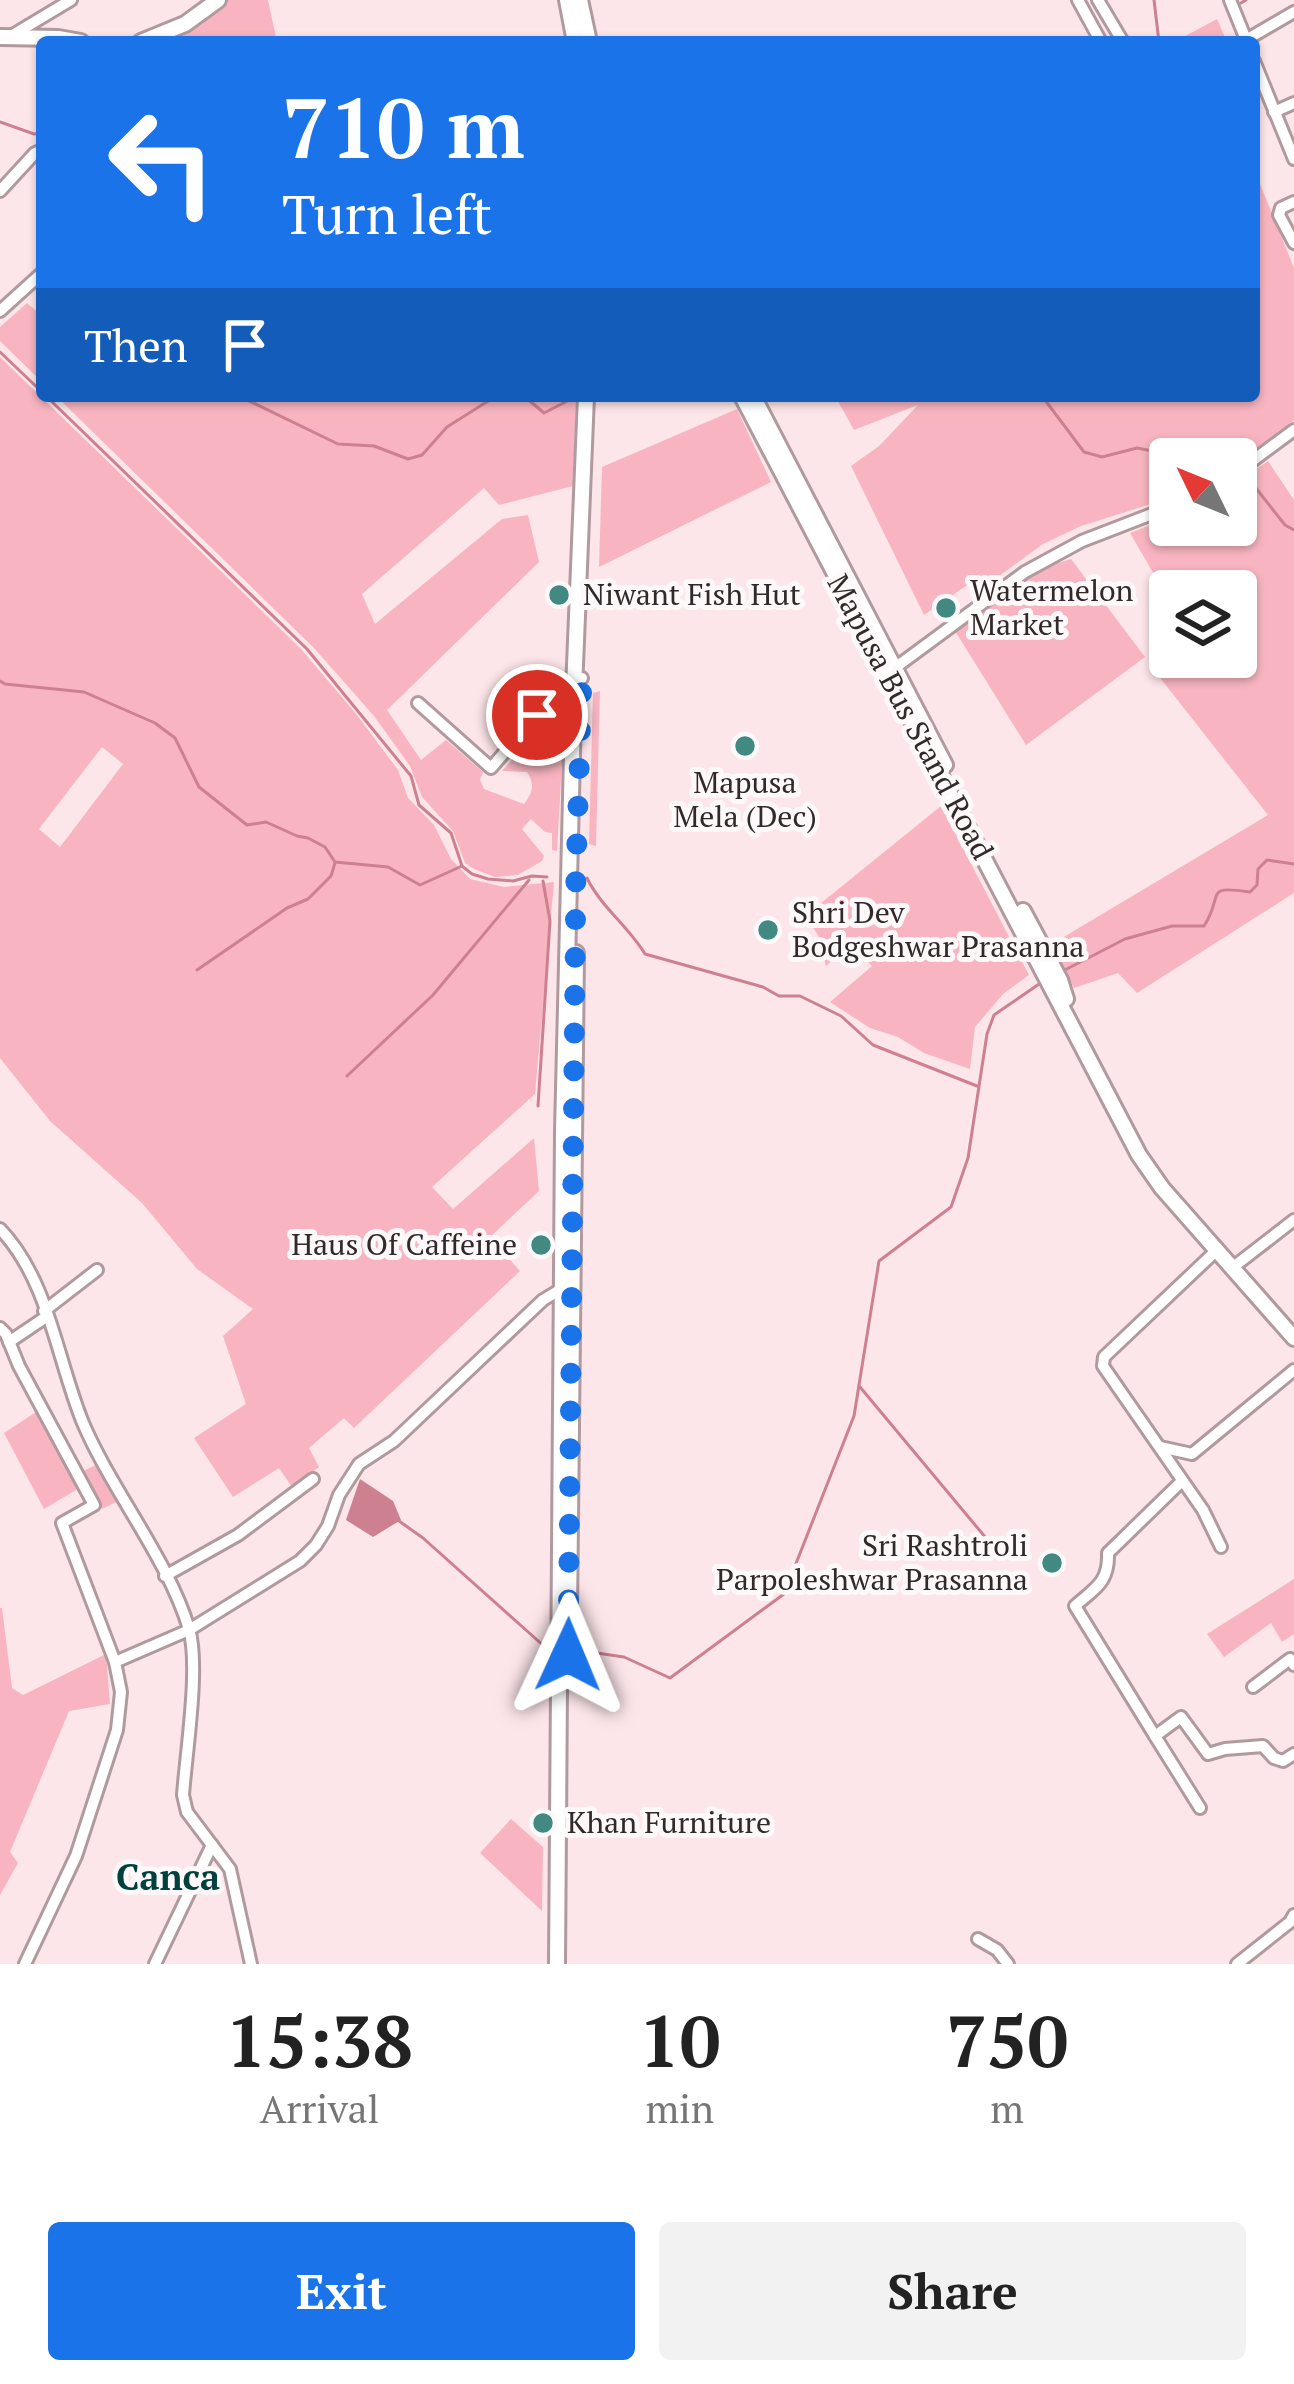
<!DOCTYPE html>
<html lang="en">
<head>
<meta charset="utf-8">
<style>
  body { margin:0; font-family:"PT Serif",serif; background:#f2f2f2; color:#222; height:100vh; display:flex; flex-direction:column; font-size:45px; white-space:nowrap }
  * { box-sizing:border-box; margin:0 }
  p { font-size:39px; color:#767676 }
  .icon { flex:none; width:66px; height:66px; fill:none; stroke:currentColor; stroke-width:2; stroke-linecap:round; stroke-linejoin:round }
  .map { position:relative; height:1964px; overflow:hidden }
  .drawer { display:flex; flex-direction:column; background:#fff; flex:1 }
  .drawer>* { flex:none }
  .guide { position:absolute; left:36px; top:36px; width:1224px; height:366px; border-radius:12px; box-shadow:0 3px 9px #0004; background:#1a73e8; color:#fff; overflow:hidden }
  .needle { width:78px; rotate:313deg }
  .fabs { position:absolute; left:1149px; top:438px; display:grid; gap:24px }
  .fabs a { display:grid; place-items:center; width:108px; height:108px; border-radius:12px; background:#fff; box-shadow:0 3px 9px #0004; font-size:60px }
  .pin { position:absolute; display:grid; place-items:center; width:102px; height:102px; color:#fff; margin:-51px; border:6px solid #fff; border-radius:50%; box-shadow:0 3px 12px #0007 }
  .me { position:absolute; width:132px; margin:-66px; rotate:1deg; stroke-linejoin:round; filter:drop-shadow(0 0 9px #0008) }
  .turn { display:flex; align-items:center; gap:42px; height:252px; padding:0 48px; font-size:54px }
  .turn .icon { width:156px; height:156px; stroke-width:2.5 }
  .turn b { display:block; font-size:84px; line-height:102px }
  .then { display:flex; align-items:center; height:114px; padding:0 48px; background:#0003; gap:24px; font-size:45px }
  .eta { display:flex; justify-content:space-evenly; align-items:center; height:204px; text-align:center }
  .eta b { font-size:72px; font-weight:700; line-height:84px }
  .cta { display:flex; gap:24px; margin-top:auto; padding:24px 48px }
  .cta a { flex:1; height:138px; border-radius:12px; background:#1a73e8; color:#fff; font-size:48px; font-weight:700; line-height:138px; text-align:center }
  .cta a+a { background:#f2f2f2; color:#222 }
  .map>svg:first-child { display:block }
  .green { fill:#f8b5c1; fill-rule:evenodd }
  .water { fill:#cd808f }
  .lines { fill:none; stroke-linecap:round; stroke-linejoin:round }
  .stream { stroke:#cd808f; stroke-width:3 }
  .minor-casing { stroke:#b09a9e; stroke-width:16 }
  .major-casing { stroke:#b09a9e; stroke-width:20 }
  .minor { stroke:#fff; stroke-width:10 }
  .major { stroke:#fff; stroke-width:14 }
  .route { stroke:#1a73e8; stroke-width:21; stroke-dasharray:0 37.8 }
  .poi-dot { fill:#428982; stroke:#fdf8f9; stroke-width:4.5 }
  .labels { text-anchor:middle; stroke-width:10; stroke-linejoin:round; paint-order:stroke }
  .poi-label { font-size:30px; fill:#31292a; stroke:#fdf8f9; text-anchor:start }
  .street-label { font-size:30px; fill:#31292a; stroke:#fdf8f9 }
  .quarter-label { font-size:36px; font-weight:bold; fill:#00413d; stroke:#fdf8f9 }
</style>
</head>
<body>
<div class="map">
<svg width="1294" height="1964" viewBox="0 0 1294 1964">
  <rect width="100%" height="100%" fill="#fde6e9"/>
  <g class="green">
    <path d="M 227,0 L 268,0 L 277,42 L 180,42 C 190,21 209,12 227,0 Z"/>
    <polygon points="1217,19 1227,42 1174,42"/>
    <polygon points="1254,169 1294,268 1294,420 1236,464 1236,459 1170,459 1170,498 1081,526 1043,544 977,592 970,583 924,615 851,466 879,446 918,405 854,430 835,396 1254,396"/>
    <polygon points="27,303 42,316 42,382 0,341 0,327"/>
    <path d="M 0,357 L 301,649 L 357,715 L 398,770 L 408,798 L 434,825 L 451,859 L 470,879 L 504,887 L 554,882 L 535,1094 L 432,1187 L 453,1209 L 534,1138 L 539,1191 L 490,1237 L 520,1271 L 354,1428 L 344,1418 L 309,1448 L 319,1467 L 292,1487 L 279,1468 L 233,1497 L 194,1438 L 246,1404 L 223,1336 L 253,1309 L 197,1269 L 142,1203 L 50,1121 L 0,1058 ZM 102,747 L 123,764 L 60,847 L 39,829 Z"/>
    <path d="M 56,396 L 576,396 L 573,486 L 499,505 L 484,488 L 362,594 L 375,624 L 502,519 L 528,515 L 539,562 L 387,710 L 421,760 L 446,740 L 483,772 L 480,780 L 484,789 L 524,804 C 533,792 535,785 527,772 L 502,771 L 542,726 L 550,729 L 564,727 L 557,851 L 552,850 L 552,833 L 545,832 L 531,819 L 522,829 L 544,856 L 542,861 L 518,875 L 495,877 L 474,869 L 465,863 L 453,831 L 422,797 L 410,766 L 374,716 L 314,648 Z"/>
    <polygon points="737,409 771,482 599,567 602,467"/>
    <polygon points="1268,461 1294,500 1294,893 1137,993 1118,973 1074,988 1052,944 1268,815 1157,674 1177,657 1236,657 1236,591 1170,591 1170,602 1130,533 1170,517 1170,525 1236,525 1236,483"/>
    <polygon points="1071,559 1145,657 1026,745 955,631 1039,569"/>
    <polygon points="600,691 596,846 589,844 593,693"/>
    <polygon points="941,806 1029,975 1003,994 975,1027 970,1069 924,1053 898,1037 870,1028 830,1002 872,966 850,943 826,966 818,935 805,916"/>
    <polygon points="36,1412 81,1487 44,1509 4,1433"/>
    <polygon points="98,1464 118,1501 102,1509 81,1472"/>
    <polygon points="1294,1579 1294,1634 1282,1642 1271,1623 1224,1657 1207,1634"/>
    <polygon points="0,1608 2,1608 12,1688 23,1695 106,1654 110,1704 69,1711 10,1852 18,1863 0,1895"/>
    <polygon points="511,1819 543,1847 542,1911 480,1853"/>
  </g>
  <polygon class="water" points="360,1479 393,1501 401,1520 373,1537 346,1520"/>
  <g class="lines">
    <g class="stream">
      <polyline points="1154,0 1159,42"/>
      <polyline points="1241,3 1246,0"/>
      <polyline points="0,122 34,134 42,133"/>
      <polyline points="0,352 42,392"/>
      <polyline points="46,396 307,649 411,776 419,805 451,833 462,866 472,874 488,879 513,881 532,876 547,877"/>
      <polyline points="239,396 338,444 374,446 408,459 422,455 447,427 496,396"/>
      <polyline points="524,396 544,413 573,398"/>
      <polyline points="1042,396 1084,452 1102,457 1137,448 1194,459"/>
      <polyline points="1214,459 1231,454 1234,459"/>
      <polyline points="1244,473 1285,525 1294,530"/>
      <polyline points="0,681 5,684 84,692 155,723 175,738 199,787 247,825 266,822 297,836 308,838 325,847 335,862 388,867 420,885 462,866"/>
      <path d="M 587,878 C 601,907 628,926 645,954 L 763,987 L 779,996 L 800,996 L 841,1016 L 873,1045 L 977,1086"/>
      <polyline points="197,970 287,908 308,899 331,876 335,863"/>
      <path d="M 1061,972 L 1125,939 L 1172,926 L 1204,926 C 1225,894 1202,885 1250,892 L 1257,885 L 1258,869 L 1267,860 L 1294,864"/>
      <polyline points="347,1076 433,995 529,880"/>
      <polyline points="538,1106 550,921 543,881"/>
      <polyline points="860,1387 1001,1556"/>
      <polyline points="399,1521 423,1538 545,1647"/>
      <polyline points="583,1651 624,1657 670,1678 784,1594 854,1416 879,1261 951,1207 968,1158 987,1034 994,1015 1042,982"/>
    </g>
    <g class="minor-casing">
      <g id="minor">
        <polyline points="1078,0 1101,42"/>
        <polyline points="1098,0 1123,42"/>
        <polyline points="1230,0 1247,42"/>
        <polyline points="11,36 71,0"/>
        <polyline points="1246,40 1294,12"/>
        <polyline points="1254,61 1294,159"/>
        <polyline points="1274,112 1294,103"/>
        <polyline points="0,191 35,153 42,150"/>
        <polyline points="1294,202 1281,208 1279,215 1294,243"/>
        <polyline points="0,311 42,273"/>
        <polyline points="1236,473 1294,430"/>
        <polyline points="888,673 1025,572 1082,541 1170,507"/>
        <polyline points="418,703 491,768 565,682 582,678"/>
        <path d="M 0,1229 C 49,1280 57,1360 83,1423 C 112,1491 168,1559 189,1629 C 200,1666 186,1753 183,1795 L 187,1812 L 230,1869 L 251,1964"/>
        <polyline points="1218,1249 1104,1357 1103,1366 1203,1510 1221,1547"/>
        <polyline points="1232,1268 1294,1220"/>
        <polyline points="44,1311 97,1270"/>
        <polyline points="0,1328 6,1334 19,1366 94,1505 62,1523 115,1662 121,1692 117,1730 76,1856 25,1964"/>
        <polyline points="9,1342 46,1317"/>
        <polyline points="1160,1447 1192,1454 1294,1370"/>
        <path d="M 1182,1481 L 1108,1553 C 1109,1583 1095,1588 1075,1606 L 1155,1736 L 1181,1717 L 1208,1754 L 1225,1749 L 1263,1746 L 1274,1758 L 1283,1761 L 1294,1754"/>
        <polyline points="165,1576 238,1535 313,1479"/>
        <polyline points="115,1662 189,1630 300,1561 316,1545 328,1526 339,1495 359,1464 394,1441 543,1300 563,1288"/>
        <polyline points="1253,1687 1290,1659 1294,1665"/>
        <polyline points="1155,1736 1200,1808"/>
        <polyline points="978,1939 997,1950 1008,1964"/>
        <polyline points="155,1964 212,1845"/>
        <polyline points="1237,1964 1290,1922 1294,1915"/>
      </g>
    </g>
    <g class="major-casing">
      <g id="major">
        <polyline points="567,0 575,42"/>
        <polyline points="580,0 589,42"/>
        <polyline points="0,37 58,38 81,42"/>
        <polyline points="141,42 185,24 218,0"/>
        <polyline points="742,396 1139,1155 1162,1188 1294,1338"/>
        <polyline points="753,396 945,765"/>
        <polyline points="1023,911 1060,980 1066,999"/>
        <polyline points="569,1615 576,953"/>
        <polyline points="557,1964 563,1131 573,714 586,396"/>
      </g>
    </g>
    <use href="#minor" class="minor"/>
    <use href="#major" class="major"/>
  </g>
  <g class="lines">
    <polyline class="route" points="537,715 565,682 582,678 576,869 568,1655"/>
  </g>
  <g class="poi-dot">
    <circle cx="559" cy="595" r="12"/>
    <circle cx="946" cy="608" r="12"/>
    <circle cx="745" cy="746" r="12"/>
    <circle cx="768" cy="930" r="12"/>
    <circle cx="541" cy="1245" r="12"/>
    <circle cx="1052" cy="1563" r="12"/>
    <circle cx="543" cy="1823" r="12"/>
  </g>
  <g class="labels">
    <g class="poi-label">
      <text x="970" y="601">Watermelon<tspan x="970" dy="34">Market</tspan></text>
      <text x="583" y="605">Niwant Fish Hut</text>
      <text x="745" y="793" text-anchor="middle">Mapusa<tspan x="745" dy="34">Mela (Dec)</tspan></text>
      <text x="792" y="923">Shri Dev<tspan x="792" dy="34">Bodgeshwar Prasanna</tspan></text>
      <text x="517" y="1255" text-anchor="end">Haus Of Caffeine</text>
      <text x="1028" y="1556" text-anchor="end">Sri Rashtroli<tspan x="1028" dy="34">Parpoleshwar Prasanna</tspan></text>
      <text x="567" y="1833">Khan Furniture</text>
    </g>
    <g class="street-label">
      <text transform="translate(910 717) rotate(62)" y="10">Mapusa Bus Stand Road</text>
    </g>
    <g class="quarter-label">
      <text x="168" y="1890">Canca</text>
    </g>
  </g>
</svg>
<div class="fabs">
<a><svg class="needle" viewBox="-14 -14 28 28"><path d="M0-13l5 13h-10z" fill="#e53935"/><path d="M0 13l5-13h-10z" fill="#767676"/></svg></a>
<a><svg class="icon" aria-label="layers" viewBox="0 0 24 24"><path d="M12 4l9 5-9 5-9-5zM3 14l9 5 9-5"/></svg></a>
</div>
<div class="pin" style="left:537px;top:715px;background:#d93025"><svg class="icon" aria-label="arrive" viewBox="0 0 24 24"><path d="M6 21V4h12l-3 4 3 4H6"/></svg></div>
<svg class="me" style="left:568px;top:1655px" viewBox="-20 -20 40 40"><path d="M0-17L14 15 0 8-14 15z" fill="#1a73e8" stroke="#fff" stroke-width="4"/></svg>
<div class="guide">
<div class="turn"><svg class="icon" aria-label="left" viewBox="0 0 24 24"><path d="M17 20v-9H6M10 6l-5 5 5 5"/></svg><div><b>710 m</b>Turn left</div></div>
<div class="then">Then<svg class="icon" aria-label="arrive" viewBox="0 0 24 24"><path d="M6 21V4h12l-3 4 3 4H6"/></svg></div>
</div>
</div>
<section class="drawer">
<div class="eta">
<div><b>15:38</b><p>Arrival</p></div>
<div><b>10</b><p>min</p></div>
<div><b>750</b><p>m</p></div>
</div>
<div class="cta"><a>Exit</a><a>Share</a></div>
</section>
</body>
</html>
